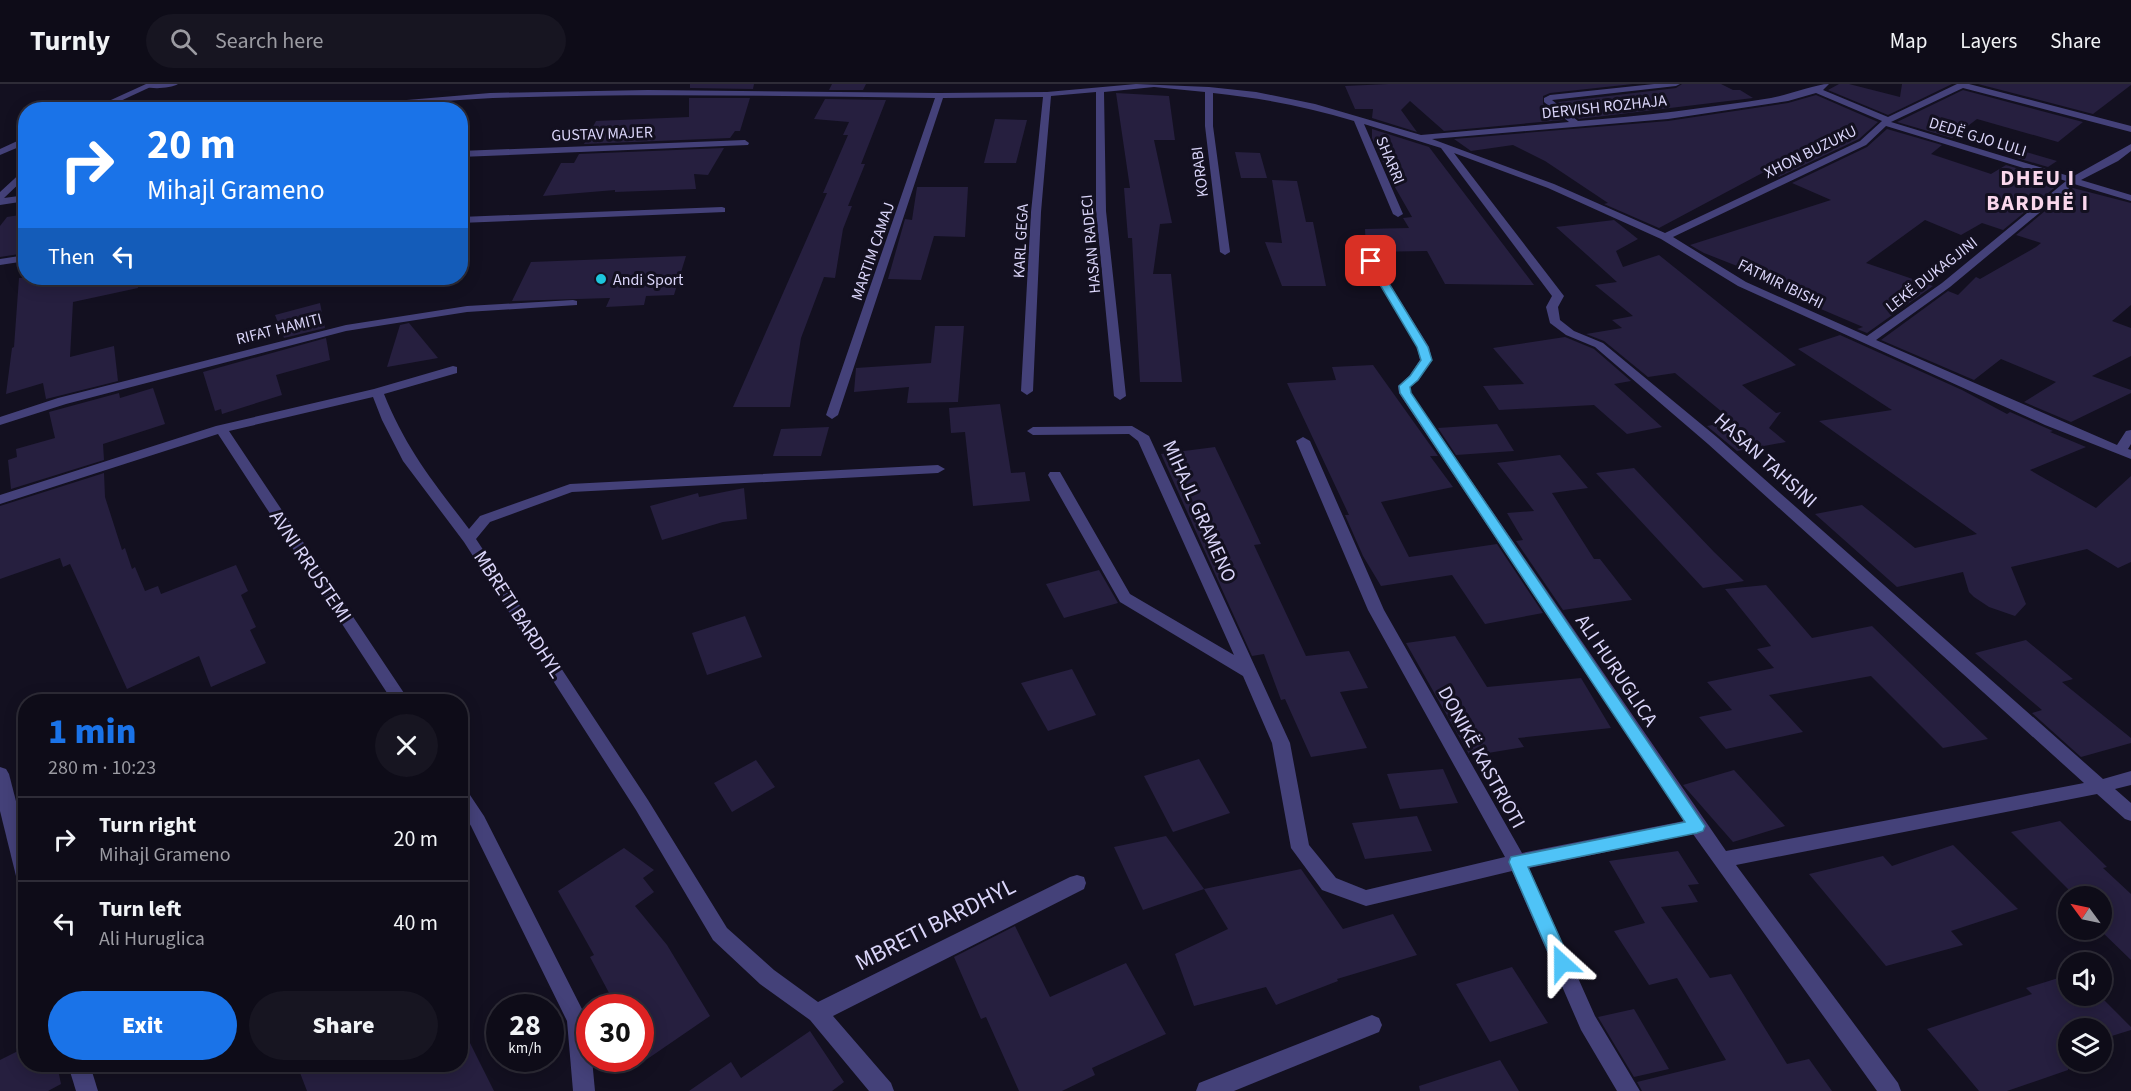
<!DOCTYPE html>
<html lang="en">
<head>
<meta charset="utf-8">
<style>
  body { margin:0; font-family:"Source Sans 3",sans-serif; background:#171521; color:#f1f3f6; height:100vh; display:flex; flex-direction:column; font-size:22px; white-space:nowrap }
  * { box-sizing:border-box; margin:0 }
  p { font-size:20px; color:#9b9ba2 }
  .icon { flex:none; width:33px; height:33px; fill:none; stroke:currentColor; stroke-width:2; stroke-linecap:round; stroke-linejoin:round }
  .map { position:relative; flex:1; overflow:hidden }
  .drawer { position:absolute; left:18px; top:610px; width:450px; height:378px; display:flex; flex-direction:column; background:#0e0c18; border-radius:24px; box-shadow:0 3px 15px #0003,0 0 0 2px #2e2c37 }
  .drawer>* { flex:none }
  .banner { position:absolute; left:18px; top:18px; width:450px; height:183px; border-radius:24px; box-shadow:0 3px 15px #0003,0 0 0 2px #2e2c37; background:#1a73e8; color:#fff; overflow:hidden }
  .needle { width:39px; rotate:303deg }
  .controls { position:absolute; left:2058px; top:802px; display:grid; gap:12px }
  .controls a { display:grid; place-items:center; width:54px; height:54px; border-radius:50%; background:#0e0c18; box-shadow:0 3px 15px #0003,0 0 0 2px #2e2c37; font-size:30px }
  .speed { position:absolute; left:486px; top:910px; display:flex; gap:12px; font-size:30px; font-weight:700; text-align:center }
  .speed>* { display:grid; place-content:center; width:78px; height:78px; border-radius:50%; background:#0e0c18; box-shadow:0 3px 15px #0003,0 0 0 2px #2e2c37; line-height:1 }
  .speed small { font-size:15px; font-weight:400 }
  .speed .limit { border:9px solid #d22; background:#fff; color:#111 }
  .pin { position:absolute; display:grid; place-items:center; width:51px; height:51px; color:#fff; margin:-26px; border-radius:12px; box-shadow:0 3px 9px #0006 }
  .me { position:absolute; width:66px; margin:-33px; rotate:336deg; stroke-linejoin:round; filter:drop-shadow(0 0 4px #0008) }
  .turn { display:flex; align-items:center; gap:21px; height:126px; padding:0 30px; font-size:27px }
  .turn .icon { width:78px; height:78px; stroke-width:2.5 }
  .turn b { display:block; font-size:42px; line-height:51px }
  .then { display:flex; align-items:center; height:57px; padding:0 30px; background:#0003; gap:12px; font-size:22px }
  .round { display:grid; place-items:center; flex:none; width:63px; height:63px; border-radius:32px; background:#171521 }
  .overview { display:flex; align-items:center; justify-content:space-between; height:102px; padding:0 30px }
  h1 { font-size:36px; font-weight:800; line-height:45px; color:#1a73e8 }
  .action { display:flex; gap:12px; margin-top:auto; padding:12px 30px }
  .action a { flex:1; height:69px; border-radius:36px; background:#1a73e8; color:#fff; font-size:24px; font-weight:800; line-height:69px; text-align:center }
  .action a+a { background:#171521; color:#f1f3f6 }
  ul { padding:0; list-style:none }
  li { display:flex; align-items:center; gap:18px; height:84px; padding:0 30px; border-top:2px solid #2e2c37 }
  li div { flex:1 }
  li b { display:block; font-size:22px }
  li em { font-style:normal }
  header { display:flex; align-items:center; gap:36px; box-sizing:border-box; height:84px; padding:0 30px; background:#0e0c18; border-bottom:2px solid #2e2c37 }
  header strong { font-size:28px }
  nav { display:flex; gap:33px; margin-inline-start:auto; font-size:21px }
  .search { width:420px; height:54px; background:#171521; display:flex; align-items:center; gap:15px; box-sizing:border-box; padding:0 21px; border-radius:33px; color:#9b9ba2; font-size:22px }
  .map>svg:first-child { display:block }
  .building { fill:#261f3f }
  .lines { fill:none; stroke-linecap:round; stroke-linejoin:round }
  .minor { fill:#444179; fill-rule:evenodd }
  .tertiary { fill:#444179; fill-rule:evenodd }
  .route { fill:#4fc3f7; stroke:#337fa1; stroke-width:1.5 }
  .poi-dot { fill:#1dc6dd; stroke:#131020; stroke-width:2 }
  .labels { text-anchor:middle; stroke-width:6; stroke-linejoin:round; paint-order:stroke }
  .far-street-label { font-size:16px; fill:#dad5f9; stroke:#131020 }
  .far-poi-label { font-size:16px; fill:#dad5f9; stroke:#131020; text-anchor:start }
  .street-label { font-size:20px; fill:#dad5f9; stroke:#131020 }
  .far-district-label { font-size:22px; font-weight:bold; letter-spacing:1.5px; fill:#fad7ec; stroke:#131020 }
  .near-street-label { font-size:24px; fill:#dad5f9; stroke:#131020 }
</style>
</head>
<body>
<header>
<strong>Turnly</strong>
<div class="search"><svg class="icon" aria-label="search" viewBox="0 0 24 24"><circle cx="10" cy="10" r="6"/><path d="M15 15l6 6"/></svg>Search here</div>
<nav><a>Map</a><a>Layers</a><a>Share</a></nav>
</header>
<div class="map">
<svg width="2131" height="1007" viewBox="0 0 2131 1007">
  <rect width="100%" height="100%" fill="#131020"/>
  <g class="building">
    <polygon points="690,0 754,0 753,5 690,4"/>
    <polygon points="832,0 866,0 863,6 829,6"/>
    <polygon points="1388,0 1633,0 1550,9 1543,12 1543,20 1563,36 1444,47 1410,17 1401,26 1417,48 1372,34 1373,25 1355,25 1345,2"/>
    <polygon points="1682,0 1721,0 1733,6 1740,6 1753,14 1579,35 1558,18 1676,4"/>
    <polygon points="1839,0 1849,0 1900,13 1902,0 1952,0 1888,31 1828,6"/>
    <polygon points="1978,0 2131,0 2131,1 2093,30"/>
    <polygon points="1963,6 2083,38 2058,58 1977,35 1952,54 1897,38"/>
    <polygon points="1116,9 1169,12 1175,56 1154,56 1172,139 1160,140 1153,190 1171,190 1182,298 1140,298 1132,154 1128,154 1124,104 1130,104"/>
    <polygon points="1816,11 1878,38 1859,55 1779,93 1766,87 1659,144 1604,120 1608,119 1545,77 1513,61 1471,67 1454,55 1668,37 1788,19"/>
    <polygon points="689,14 750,14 740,47 735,47 730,54 584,60 596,37 689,33"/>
    <polygon points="825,15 886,16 861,80 865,80 848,122 852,122 843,145 835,194 824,193 801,254 790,323 733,323 827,109 823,109 848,51 843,51 849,38 814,35"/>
    <polygon points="995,35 1027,36 1016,79 984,79"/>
    <polygon points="1372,45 1429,63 1534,201 1445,200 1427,167 1366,168 1365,145 1409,144 1403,134 1412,133 1392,98 1372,54"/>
    <polygon points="1887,45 1942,61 1931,70 1991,90 2006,81 2059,97 2056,99 2059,100 2003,146 1982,139 1961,151 1925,136 1866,179 1933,202 1867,249 1857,245 1863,243 1802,217 1805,213 1760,191 1704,169 1690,161 1831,116 1792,99 1867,63"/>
    <polygon points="724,64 708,91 694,90 696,105 615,108 615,106 543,112 561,79 574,79 579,70"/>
    <polygon points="1235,68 1260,69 1267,94 1241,94"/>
    <polygon points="2026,68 2057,77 2048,83 2017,74"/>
    <polygon points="1272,96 1297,97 1306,138 1313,138 1326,202 1282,202 1265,158 1282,159"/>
    <polygon points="917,103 968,103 965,153 934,152 921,196 888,195 905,135 912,136"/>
    <polygon points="2073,104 2131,119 2131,221 2112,237 2131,244 2131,272 2092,292 2131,306 2131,309 2071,338 2024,318 2056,298 2001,275 1974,296 1881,256 1948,207 1958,211 1976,193 1980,195 2036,163 2041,159 2016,151"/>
    <polygon points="26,130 26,169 0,173 0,142 7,133"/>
    <polygon points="1614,136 1638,155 1616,167 1623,183 1659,171 1796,281 1742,301 1776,329 1781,328 1769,344 1786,358 1737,367 1707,342 1733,337 1675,289 1648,293 1604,257 1586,250 1622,244 1612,236 1633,232 1595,201 1617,198 1556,143"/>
    <polygon points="686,172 674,211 646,212 644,221 606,223 610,214 512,217 531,178"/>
    <polygon points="19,194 137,194 138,204 73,218 70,273 114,262 118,297 46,315 43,299 6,310 12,264 14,263"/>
    <polygon points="320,219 325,244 284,254 275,231"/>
    <polygon points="409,239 438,274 387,283 400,241"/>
    <polygon points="935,242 964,242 958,318 907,319 909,303 854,308 856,284 931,279"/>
    <polygon points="1840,251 1962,306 2007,330 2010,328 2053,347 2050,348 2086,363 2030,386 2096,424 2131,392 2131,478 2118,484 2087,465 2011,483 2026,520 2015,532 1989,523 1974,513 1969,508 1963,488 1897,503 1815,430 1862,421 1915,464 1977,450 1819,337 1892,326 1798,265"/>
    <polygon points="1565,253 1594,265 1631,297 1614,300 1662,343 1627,350 1594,321 1499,326 1483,302 1524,300 1493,264"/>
    <polygon points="326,254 330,276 276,291 282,311 222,330 221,325 215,327 203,288"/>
    <polygon points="1373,281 1438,372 1430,372 1453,403 1381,418 1409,473 1497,460 1543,529 1485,540 1452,491 1381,502 1363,472 1345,431 1349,431 1287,299 1336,296 1332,283"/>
    <polygon points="153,304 165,340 103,360 104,376 11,405 8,376 17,373 16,365 55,354 49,328 119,309 120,314"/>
    <polygon points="1000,320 1011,389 1025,388 1030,417 973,422 965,348 951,349 949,324"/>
    <polygon points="1497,340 1514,367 1456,371 1438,344"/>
    <polygon points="829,343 821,372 773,372 781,345"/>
    <polygon points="1215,363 1248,432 1261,460 1254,461 1306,572 1349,567 1368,604 1340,608 1367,664 1311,673 1285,615 1281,616 1264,570 1252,572 1161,370"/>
    <polygon points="1560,371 1588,404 1552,409 1594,475 1600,475 1632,516 1563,526 1516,457 1523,456 1507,429 1534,427 1497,379"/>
    <polygon points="1634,384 1714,468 1744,497 1703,504 1596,389"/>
    <polygon points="104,389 105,413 122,466 125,464 132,485 135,483 145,507 158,502 161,510 236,481 248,507 241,511 256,543 250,546 266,579 211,603 199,572 127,605 70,480 63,483 60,474 0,495 0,422"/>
    <polygon points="744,404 747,435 723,438 662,456 650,422 698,409 699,413"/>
    <polygon points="1099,486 1118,519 1064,534 1046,500"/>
    <polygon points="1766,501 1812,554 1872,542 1988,655 1943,664 1871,592 1769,611 1803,648 1726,665 1699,633 1732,626 1707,598 1774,584 1757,565 1771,562 1725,505"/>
    <polygon points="745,532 762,573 707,591 692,549"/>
    <polygon points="1455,552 1487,603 1581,594 1611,644 1518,654 1524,663 1470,672 1406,559"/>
    <polygon points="2026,556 2073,595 2062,598 2131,654 2131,659 2081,673 2032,629 2042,626 1975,569"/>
    <polygon points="1072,585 1096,631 1048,647 1021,599"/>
    <polygon points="1199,675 1230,729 1173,748 1144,692"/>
    <polygon points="756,676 775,703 732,728 714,699"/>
    <polygon points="1443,685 1458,719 1400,725 1387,690"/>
    <polygon points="1734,686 1785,742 1733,758 1683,701"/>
    <polygon points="1417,732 1432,767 1365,775 1352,739"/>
    <polygon points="2060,737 2107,783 2103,784 2131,810 2131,876 2100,846 2102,846 2102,813 2068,813 2068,817 2062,811 2071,808 2011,748"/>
    <polygon points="1166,752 1204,805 1143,826 1114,763"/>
    <polygon points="1953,761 2018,825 1951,847 1963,861 1886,882 1809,790 1883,772 1892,782"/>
    <polygon points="624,764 654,786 643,794 654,808 635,822 667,861 710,932 640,980 640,924 617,924 590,873 594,871 558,807"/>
    <polygon points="1678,767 1699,800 1688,801 1698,818 1661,823 1710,894 1731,890 1787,980 1809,975 1832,1007 1642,1007 1637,998 1726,976 1677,894 1649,901 1614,847 1645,839 1609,777"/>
    <polygon points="1301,785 1343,845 1393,830 1417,871 1337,895 1338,897 1276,921 1266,903 1194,922 1175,870 1228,845 1204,805"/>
    <polygon points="1015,842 1050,913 1126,879 1166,950 1092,984 1095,991 1062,1007 1019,1007 986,933 981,935 954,873"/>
    <polygon points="1512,883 1548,939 1490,958 1456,900"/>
    <polygon points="2068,891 2068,912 2100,912 2131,943 2131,946 2102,955 2102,945 2068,945 2068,986 2007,1007 1979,1007 1927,945 2032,910 2026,904"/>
    <polygon points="1634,925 1669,985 1634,993 1598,933"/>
    <polygon points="460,939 494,1007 307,1007 297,981 460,981"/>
    <polygon points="810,947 844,998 832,1007 689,1007 731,978 741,994"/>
    <polygon points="26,963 26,981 57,981 61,1000 48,1007 0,1007 0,976"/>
    <polygon points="1500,976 1519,1007 1420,1007 1419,1002"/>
  </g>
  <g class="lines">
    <g class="minor">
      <path d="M 147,0 L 178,0 C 171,4 152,6 145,2 Z"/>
      <path d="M 1136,0 L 1209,3 L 1256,8 L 1315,20 L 1421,51 L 1569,38 L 1544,18 L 1544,14 L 1550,11 L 1654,0 L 1680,0 L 1676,2 L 1552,16 L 1578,37 C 1643,32 1707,24 1771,14 C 1789,11 1815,0 1829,0 L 1823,6 L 1888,33 L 1957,0 L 1969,0 L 2131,42 L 2131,48 L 1963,4 L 1891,38 L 2072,93 L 2131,60 L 2131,67 L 2118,77 L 2081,96 L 2131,111 L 2131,117 L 2074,100 L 1950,203 L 1876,256 L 2117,361 L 2126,347 L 2131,346 L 2131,360 L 2128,365 L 2131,366 L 2131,375 L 2045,341 L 1738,202 L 1661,155 L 1548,104 L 1454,69 L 1564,212 L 1558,223 L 1560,236 L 1574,247 L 1603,259 L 1718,354 L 2103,695 L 2131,687 L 2131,701 L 2115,705 L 2131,719 L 2131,737 L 2125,735 L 2097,710 L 1736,781 L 1898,999 L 1901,1007 L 1877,1007 L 1693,750 L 1529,784 L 1595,932 L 1640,1007 L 1617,1007 L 1581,946 L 1512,787 L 1366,822 L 1322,806 L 1291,764 L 1272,659 L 1243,592 L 1120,518 L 1048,391 L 1050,388 L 1060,388 L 1130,510 L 1234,571 L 1138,357 L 1129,350 L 1033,351 L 1027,347 L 1033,343 L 1132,342 L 1149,352 L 1290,659 L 1309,761 L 1336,794 L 1366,806 L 1505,773 L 1368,526 L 1296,357 L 1303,353 L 1310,357 L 1384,526 L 1522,769 L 1684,737 L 1399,309 L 1398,302 L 1410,291 L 1420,276 L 1417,263 L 1366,178 L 1371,175 L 1376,178 L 1429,263 L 1432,276 L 1418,297 L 1410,303 L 1411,309 L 1726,767 L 2084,699 L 1708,360 L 1595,263 L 1566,251 L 1550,239 L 1546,223 L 1552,212 L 1441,64 L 1364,40 L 1403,130 L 1398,133 L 1393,130 L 1354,37 C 1307,23 1261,14 1213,9 L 1213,42 L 1230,168 L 1225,171 L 1220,168 L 1205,42 L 1205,8 L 1154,3 L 1104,8 L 1106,127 L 1126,312 L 1120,316 L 1114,312 L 1096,127 L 1096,8 L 1051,12 L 1041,128 L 1033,307 L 1027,311 L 1021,307 L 1031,128 L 1043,13 L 943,14 L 838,331 L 832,335 L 826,331 L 935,14 C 788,12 640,9 493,14 C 424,17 357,26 288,26 L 490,9 L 648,6 L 940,9 L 1047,8 ZM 1816,9 L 1882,37 L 1860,57 L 1665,149 L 1554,100 L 1432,55 L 1668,35 L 1788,17 ZM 1886,42 L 2066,97 L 1942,199 L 1867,252 L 1746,198 L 1673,153 L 1866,61 Z"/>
      <polygon points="745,56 749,59 748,61 460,73 460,67"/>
      <polygon points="26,84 26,93 4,114 26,111 26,117 0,121 0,108"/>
      <polygon points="722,123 725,124 725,128 460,139 460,133"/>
      <polygon points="26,171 26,177 0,181 0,175"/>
      <polygon points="573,216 577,217 577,221 467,228 346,247 66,320 0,341 0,333 58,314 346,241 467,222"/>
      <path d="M 453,282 L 457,283 L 457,289 L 384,310 C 406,365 434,399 469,445 L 480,432 L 570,400 L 938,381 L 945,385 L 938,389 L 572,408 L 490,438 L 476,455 L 648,716 L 727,844 L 774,886 L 818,918 L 1070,793 L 1077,791 L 1084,793 L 1086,799 L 1084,805 L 833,932 L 891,999 L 894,1007 L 869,1007 L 810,936 L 760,900 L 713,856 L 636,726 L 464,458 L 403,377 L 382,336 L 373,313 L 229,347 L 410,618 L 393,618 L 218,350 L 0,420 L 0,411 L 216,342 L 374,305 Z"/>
      <polygon points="0,683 6,685 9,690 26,756 26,804 19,802 17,796 0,727"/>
      <polygon points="460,703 466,705 484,732 584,929 587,936 590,975 592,975 595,1007 573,1007 567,937 471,742 460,725"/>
      <polygon points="1372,931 1379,934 1382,941 1379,948 1234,1007 1196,1007 1199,999"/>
      <polygon points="68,981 90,981 98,1007 76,1007"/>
    </g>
    <g class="tertiary">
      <polygon points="146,0 157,0 101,26 89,26"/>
      <polygon points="26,53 26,60 0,71 0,65"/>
    </g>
  </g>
  <polygon class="route" points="1367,175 1374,175 1428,263 1432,276 1418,296 1410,303 1411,309 1705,742 1703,747 1697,749 1528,783 1571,879 1568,885 1562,887 1555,885 1553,879 1509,778 1511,773 1685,738 1400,309 1399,302 1410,292 1421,276 1417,263 1366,177"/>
  <circle class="poi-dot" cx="601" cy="195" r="6"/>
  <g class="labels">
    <g class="far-street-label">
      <text transform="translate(1604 22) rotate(-6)" y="6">DERVISH ROZHAJA</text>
      <text transform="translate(602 49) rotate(-2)" y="6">GUSTAV MAJER</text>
      <text transform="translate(1978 52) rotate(17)" y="6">DEDË GJO LULI</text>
      <text transform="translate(1810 67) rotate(-26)" y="6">XHON BUZUKU</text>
      <text transform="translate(1391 76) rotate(67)" y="6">SHARRI</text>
      <text transform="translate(1199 88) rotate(-97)" y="6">KORABI</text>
      <text transform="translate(1020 157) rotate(-87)" y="6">KARL GEGA</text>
      <text transform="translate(1090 160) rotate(-95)" y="6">HASAN RADECI</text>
      <text transform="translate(872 167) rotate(-71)" y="6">MARTIM CAMAJ</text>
      <text transform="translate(1931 190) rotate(-38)" y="6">LEKË DUKAGJINI</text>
      <text transform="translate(1781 199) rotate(26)" y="6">FATMIR IBISHI</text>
      <text transform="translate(279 244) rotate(-14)" y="6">RIFAT HAMITI</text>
    </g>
    <g class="far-poi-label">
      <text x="613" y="201">Andi Sport</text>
    </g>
    <g class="street-label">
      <text transform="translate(1766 376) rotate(42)" y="7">HASAN TAHSINI</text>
      <text transform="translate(1200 427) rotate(66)" y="7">MIHAJL GRAMENO</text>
      <text transform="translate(311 482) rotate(56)" y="7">AVNI RRUSTEMI</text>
      <text transform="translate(519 530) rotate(57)" y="7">MBRETI BARDHYL</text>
      <text transform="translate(1617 586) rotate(56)" y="7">ALI HURUGLICA</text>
      <text transform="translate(1482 673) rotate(61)" y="7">DONIKË KASTRIOTI</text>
    </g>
    <g class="far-district-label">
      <text x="2038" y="101">DHEU I<tspan x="2038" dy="25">BARDHË I</tspan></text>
    </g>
    <g class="near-street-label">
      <text transform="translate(935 840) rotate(-27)" y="8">MBRETI BARDHYL</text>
    </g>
  </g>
</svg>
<div class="controls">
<a><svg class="needle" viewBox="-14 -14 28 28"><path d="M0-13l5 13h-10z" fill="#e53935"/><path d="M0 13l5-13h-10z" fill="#9b9ba2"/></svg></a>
<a><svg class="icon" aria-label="sound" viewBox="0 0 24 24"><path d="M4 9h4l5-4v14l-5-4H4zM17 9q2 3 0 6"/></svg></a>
<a><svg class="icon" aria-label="layers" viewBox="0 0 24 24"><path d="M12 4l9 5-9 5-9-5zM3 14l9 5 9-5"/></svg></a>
</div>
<div class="speed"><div>28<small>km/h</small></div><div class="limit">30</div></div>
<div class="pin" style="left:1371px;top:177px;background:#d93025"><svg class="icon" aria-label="arrive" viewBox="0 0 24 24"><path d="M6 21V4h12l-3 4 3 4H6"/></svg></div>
<svg class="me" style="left:1562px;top:879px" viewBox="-20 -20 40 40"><path d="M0-17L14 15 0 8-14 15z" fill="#4fc3f7" stroke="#fff" stroke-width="4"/></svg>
<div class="banner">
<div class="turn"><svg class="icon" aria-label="right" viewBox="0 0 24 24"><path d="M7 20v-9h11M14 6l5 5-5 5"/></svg><div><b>20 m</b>Mihajl Grameno</div></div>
<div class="then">Then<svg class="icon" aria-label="left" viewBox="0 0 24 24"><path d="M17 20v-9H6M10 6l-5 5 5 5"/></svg></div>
</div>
<section class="drawer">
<div class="overview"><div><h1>1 min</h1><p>280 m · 10:23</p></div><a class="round"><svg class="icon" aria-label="close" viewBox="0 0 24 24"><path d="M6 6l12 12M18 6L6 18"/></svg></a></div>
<ul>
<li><svg class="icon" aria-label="right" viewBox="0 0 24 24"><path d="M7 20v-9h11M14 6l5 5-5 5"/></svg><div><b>Turn right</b><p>Mihajl Grameno</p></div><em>20 m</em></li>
<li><svg class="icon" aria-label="left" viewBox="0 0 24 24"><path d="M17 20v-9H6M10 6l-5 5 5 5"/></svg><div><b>Turn left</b><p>Ali Huruglica</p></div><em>40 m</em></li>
</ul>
<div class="action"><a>Exit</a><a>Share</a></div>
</section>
</div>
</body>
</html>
